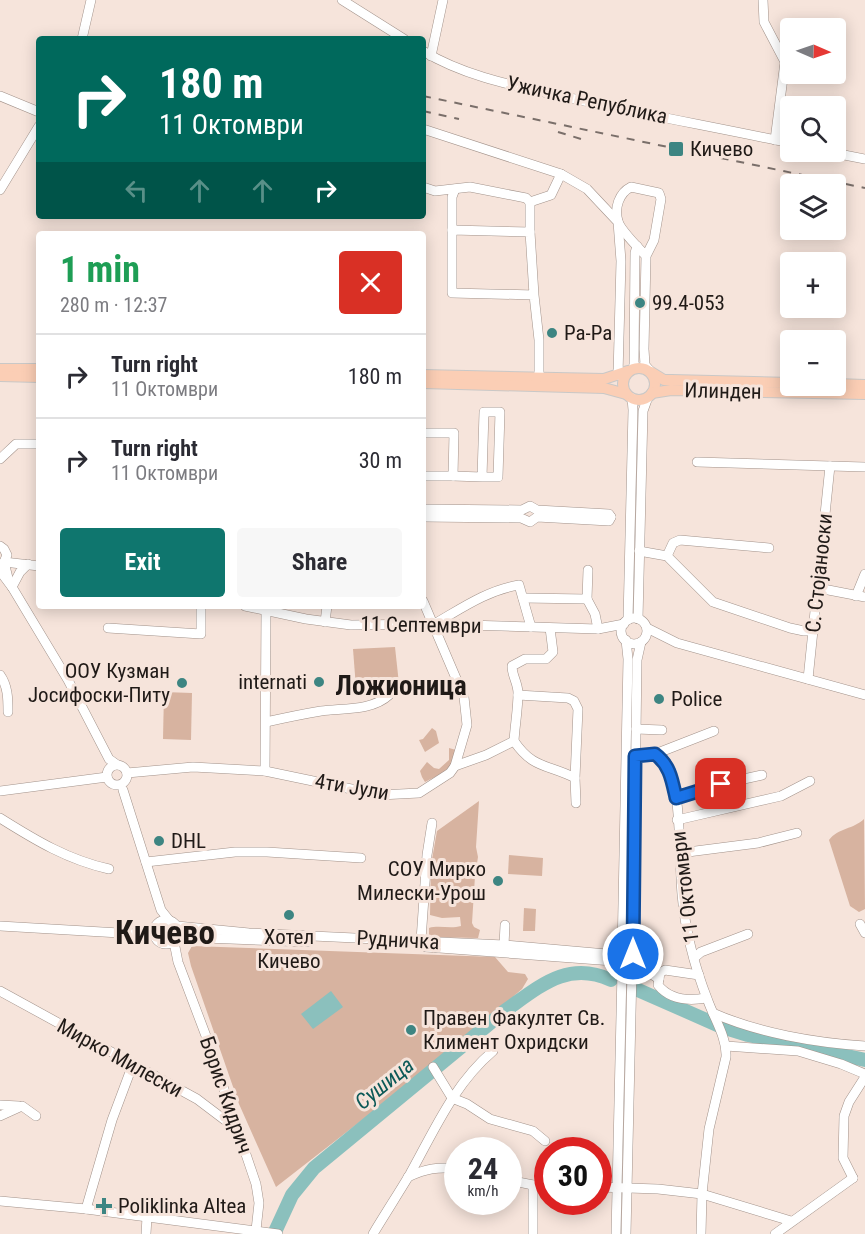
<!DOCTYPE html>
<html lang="en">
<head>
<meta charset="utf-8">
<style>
  body { margin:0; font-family:"Roboto Condensed",sans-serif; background:#f7f7f7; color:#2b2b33; height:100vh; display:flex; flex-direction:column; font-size:22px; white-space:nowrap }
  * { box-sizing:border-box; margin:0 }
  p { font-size:20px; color:#7c7c81 }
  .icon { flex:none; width:33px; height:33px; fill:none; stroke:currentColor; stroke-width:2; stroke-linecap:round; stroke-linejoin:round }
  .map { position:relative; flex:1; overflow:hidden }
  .details { position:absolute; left:36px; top:231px; width:390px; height:378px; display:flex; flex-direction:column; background:#fff; border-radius:6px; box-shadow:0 3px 15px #0003 }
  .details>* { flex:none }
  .top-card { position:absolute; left:36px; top:36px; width:390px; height:183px; border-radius:6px; box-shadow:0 3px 15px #0003; background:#00695c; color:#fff; overflow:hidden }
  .needle { width:39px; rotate:92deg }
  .tools { position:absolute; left:780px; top:18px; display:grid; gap:12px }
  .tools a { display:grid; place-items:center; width:66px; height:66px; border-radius:6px; background:#fff; box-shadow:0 3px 15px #0003; font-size:30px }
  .speed { position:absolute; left:444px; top:1137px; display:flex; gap:12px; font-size:30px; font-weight:700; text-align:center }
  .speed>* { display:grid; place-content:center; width:78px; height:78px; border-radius:50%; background:#fff; box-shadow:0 3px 15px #0003; line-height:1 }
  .speed small { font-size:15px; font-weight:400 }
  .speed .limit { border:9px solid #d22; background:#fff; color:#111 }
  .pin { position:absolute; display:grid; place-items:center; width:51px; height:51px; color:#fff; margin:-26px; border-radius:12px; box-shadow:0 3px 9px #0006 }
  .me { position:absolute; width:66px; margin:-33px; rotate:0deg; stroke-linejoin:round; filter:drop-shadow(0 0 4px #0008) }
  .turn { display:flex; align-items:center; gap:21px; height:126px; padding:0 24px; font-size:27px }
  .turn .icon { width:78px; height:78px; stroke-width:2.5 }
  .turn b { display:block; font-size:42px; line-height:51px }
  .lanes { display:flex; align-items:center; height:57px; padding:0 24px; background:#0003; justify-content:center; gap:30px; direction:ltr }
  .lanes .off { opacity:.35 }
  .round { display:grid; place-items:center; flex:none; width:63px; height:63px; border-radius:6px; background:#f7f7f7 }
  .overview { display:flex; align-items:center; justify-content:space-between; height:102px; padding:0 24px }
  h1 { font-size:36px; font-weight:700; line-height:45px; color:#1e9e55 }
  .cta { display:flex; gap:12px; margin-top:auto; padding:12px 24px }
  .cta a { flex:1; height:69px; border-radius:6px; background:#0f766e; color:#fff; font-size:24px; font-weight:700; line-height:69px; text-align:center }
  .cta a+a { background:#f7f7f7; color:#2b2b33 }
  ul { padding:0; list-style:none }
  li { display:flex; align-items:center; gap:18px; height:84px; padding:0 24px; border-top:2px solid #e1e1e2 }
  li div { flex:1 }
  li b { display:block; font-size:22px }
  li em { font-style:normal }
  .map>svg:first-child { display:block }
  .green { fill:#d7b3a0 }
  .water { fill:#8bc0bd }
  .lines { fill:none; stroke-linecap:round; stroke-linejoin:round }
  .river { stroke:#8bc0bd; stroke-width:14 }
  .minor-casing { stroke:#a2928a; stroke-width:10 }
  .major-casing { stroke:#c9c8c7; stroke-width:12 }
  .minor { stroke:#fff; stroke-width:9 }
  .major { stroke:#fbceb5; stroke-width:10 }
  .rail { stroke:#7a6f6a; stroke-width:2; stroke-dasharray:8 8; stroke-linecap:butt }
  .route-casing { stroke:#114b97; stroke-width:15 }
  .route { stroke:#1a73e8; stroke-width:10 }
  .poi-dot { fill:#3d8582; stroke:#f6e4db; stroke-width:2 }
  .labels { text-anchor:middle; stroke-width:6; stroke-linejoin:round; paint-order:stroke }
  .street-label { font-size:21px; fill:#201a17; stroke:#f6e4db }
  .poi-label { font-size:21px; fill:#201a17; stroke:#f6e4db; text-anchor:start }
  .water-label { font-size:22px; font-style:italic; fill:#0c5957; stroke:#f6e4db }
  .district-label { font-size:27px; font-weight:bold; fill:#201a17; stroke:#f6e4db }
  .town-label { font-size:33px; font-weight:bold; fill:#201a17; stroke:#f6e4db }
</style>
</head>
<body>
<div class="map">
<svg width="865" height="1234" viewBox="0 0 865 1234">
  <rect width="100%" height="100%" fill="#f6e4db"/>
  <g class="green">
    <polygon points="395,647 399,684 356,688 353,649"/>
    <polygon points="164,692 192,693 191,740 163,739"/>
    <polygon points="432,728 436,731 439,743 425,752 419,740 423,739"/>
    <path d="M 449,748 L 456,750 C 454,769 441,774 425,782 L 422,777 L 420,771 L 427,762 L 434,768 L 439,769 L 449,760 Z"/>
    <path d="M 479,801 L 476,847 L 478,857 L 475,876 L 472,923 L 474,927 L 480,930 L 478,938 L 429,937 L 429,928 C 438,925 451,929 461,926 L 460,917 L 442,918 L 430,915 L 431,865 L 437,831 Z"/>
    <path d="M 864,819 L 865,909 L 859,912 L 850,906 L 829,840 C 838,828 854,829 864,819 Z"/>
    <polygon points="509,855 543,858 542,876 508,874"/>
    <polygon points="524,908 536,909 535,931 523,931"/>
    <polygon points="192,946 495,957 508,972 525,974 528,979 522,989 434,1064 276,1187 239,1104 191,966 188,953"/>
  </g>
  <polygon class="water" points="331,991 343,1007 313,1029 301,1014"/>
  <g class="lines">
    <g class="river">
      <polyline points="638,990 722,1027 748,1035 865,1060"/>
      <path d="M 274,1234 L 292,1195 L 314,1168 L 506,1010 C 540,986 568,960 611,980"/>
    </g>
    <g class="minor-casing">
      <g id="minor">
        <polyline points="342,0 404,39"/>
        <polyline points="763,0 764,22 785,62 775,140"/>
        <polyline points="82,39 91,0"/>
        <path d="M 423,51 C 469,79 523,87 575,99 C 647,115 719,128 790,143"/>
        <polyline points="431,56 443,0"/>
        <polyline points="0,96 39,112"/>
        <polyline points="423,129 561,174 587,189 618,222 621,261 618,375"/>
        <polyline points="829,152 865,159"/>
        <polyline points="423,187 435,191 470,187 526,198 530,202"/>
        <polyline points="0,190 39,126"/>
        <polyline points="452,230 452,197 455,189"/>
        <polyline points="530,232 530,202 551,195 561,174"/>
        <path d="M 646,256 C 639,248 620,230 618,221 C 614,208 619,193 631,187 L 659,193 L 661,199 L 654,240 L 646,256 L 644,349 L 645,365 L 651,372"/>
        <polyline points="534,295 530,232 452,230 452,293 534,295 539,340 539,377"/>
        <polyline points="634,368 635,253 637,246"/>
        <polyline points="423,433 454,433 453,476 423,476"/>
        <polyline points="0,459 16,444 39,444"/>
        <polyline points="697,462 865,467"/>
        <polyline points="453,476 482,477 484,412 500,412 498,477 482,477"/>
        <polyline points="423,509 522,510 530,506 537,510 609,514 611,517"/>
        <polyline points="423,517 521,518 530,522 537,517 609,521 611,517"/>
        <polyline points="0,546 4,549 7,555 4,562 0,565"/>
        <polyline points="639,551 667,556 713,602 790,628 804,631 814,631"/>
        <polyline points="667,556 673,543 680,540 769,548"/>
        <polyline points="0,571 12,587 68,680 109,759 116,764"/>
        <polyline points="8,578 4,562 39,566"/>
        <polyline points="12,587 20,572 28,564"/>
        <polyline points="818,588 865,597"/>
        <polyline points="856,596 865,574"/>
        <polyline points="523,598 587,599 588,570"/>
        <polyline points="587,599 595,614 598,629"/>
        <polyline points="245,606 306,619 351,625 433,624 598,629 624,624"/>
        <circle cx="634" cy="631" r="13"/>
        <polyline points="638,619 643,411 648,397"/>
        <polyline points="628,620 633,410 632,398"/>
        <polyline points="325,622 327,606"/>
        <path d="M 436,623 C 462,608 488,590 519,585 L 531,627"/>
        <polyline points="108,628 201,634 201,606"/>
        <path d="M 550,628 L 553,652 L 546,659 L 525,659 L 512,666 C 512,676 518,683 518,693 C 518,709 515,725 514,741 C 533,769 547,764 575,778 L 576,803"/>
        <polyline points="647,628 677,643 865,695"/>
        <path d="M 0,675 C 8,686 8,699 8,712"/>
        <polyline points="808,679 830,466"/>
        <polyline points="518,695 568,698 574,701 578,709 575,778"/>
        <path d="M 266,722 C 284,718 303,714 321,711 C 343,708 372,711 389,695 L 390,687"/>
        <polyline points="636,729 662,730"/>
        <polyline points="655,754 714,731"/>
        <path d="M 635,756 L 655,754 C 658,756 663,759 666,762 C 682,786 679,863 682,894 C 685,930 695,968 708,1001 C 715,1020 727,1038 726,1057 L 709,1129 L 702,1194 L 701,1234"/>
        <circle cx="117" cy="775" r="10"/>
        <polyline points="455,766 486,755 514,741"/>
        <polyline points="265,771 266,611"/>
        <polyline points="127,773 193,767 265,771 380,795 419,793 450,773 455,766 467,725 464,697 423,601"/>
        <polyline points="123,790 161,910 169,920"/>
        <polyline points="0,791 107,777"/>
        <polyline points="676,798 721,784 762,775"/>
        <path d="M 0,818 C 35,840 68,860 109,869"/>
        <polyline points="677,820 781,796 810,781"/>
        <polyline points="680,853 758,843 797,833"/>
        <polyline points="146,862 235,852 267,852 361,858"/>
        <circle cx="166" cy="932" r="12"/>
        <polyline points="860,924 865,933"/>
        <polyline points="0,926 154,935"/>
        <polyline points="177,926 249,933 504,945 618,955"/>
        <polyline points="178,937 310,942"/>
        <polyline points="421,940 427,855 432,823"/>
        <polyline points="174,942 178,962 206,1036 256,1184 259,1203 256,1230"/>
        <polyline points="504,945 505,925"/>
        <polyline points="426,947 613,961"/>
        <polyline points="633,954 637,660 641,642"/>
        <polyline points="694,958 701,952 748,934"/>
        <polyline points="636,964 659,979"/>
        <path d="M 699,975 L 665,970 L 660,973 L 658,985 C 670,1000 689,1001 706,998"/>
        <polyline points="0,991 197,1099 238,1130"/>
        <path d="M 713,1013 C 758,1033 816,1043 865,1046"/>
        <polyline points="726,1046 798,1051 841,1064 865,1074"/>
        <polyline points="433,1067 452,1098 467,1104 490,1119 533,1131 545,1141"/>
        <polyline points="0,1105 19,1106"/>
        <polyline points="0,1116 22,1106 36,1116"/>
        <path d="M 408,1177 C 425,1169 439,1166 458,1169"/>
        <polyline points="853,1178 843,1158 844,1116 849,1102 865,1077"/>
        <polyline points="508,1180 533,1185 548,1185"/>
        <polyline points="533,1185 533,1234"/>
        <polyline points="598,1187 658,1189 702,1194 791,1221"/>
        <polyline points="0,1201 86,1209 278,1234"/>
        <polyline points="86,1209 112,1120 133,1064"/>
        <polyline points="146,1234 147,1217"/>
        <path d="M 373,1234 C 385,1214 398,1194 410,1174 C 434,1131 454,1084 493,1051"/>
        <polyline points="616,1234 622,971 618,968 616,961 622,953 628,659 626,640"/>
        <polyline points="626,1234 632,970"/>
        <polyline points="775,1234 853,1178"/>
      </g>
    </g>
    <g class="major-casing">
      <g id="major">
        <circle cx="639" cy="384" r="16"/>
        <polyline points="0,369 39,369"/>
        <polyline points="651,372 664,380 671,380 790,383"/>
        <polyline points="423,375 604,379 628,371"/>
        <polyline points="0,376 39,377"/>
        <polyline points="423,383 604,388 626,394"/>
        <polyline points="836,384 865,385"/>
        <polyline points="652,393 671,390 865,394"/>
      </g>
    </g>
    <use href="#minor" class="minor"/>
    <use href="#major" class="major"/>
    <g class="rail">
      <polyline points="423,96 865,188"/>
      <polyline points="423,111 459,119"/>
      <polyline points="558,132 581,139"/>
    </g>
  </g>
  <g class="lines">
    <g class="route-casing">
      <path id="route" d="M 633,954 L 635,756 L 655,754 C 670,765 672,780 676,798 L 721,784"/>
    </g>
    <use href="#route" class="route"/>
  </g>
  <g class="poi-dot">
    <rect x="668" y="141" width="16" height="16" rx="3"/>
    <circle cx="640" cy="303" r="6"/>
    <circle cx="552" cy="333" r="6"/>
    <circle cx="319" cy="682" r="6"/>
    <circle cx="182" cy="683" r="6"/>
    <circle cx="659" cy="699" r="6"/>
    <circle cx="159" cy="841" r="6"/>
    <circle cx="498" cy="881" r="6"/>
    <circle cx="289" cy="915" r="6"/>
    <circle cx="411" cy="1030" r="6"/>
    <path d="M101 1197h6v6h6v6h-6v6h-6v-6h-6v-6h6z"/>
  </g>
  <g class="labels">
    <g class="street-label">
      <text transform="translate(587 100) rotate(12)" y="7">Ужичка Република</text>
      <text transform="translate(723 391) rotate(1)" y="7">Илинден</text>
      <text transform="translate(819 573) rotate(-84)" y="7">С. Стојаноски</text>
      <text transform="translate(421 625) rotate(1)" y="7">11 Септември</text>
      <text transform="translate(352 787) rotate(10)" y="7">4ти Јули</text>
      <text transform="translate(685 887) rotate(-97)" y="7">11 Октомври</text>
      <text transform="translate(398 940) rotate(3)" y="7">Рудничка</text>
      <text transform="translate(120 1058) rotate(29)" y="7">Мирко Милески</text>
      <text transform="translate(226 1095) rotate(71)" y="7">Борис Кидрич</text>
    </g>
    <g class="poi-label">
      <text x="690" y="156">Кичево</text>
      <text x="652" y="310">99.4-053</text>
      <text x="564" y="340">Ра-Ра</text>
      <text x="170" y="678" text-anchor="end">ООУ Кузман<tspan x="170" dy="24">Јосифоски-Питу</tspan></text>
      <text x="307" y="689" text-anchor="end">internati</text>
      <text x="671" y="706">Police</text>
      <text x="171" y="848">DHL</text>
      <text x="486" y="876" text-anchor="end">СОУ Мирко<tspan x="486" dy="24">Милески-Урош</tspan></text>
      <text x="289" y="944" text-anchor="middle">Хотел<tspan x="289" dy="24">Кичево</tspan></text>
      <text x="423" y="1025">Правен Факултет Св.<tspan x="423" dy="24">Климент Охридски</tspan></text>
      <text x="118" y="1213">Poliklinka Altea</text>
    </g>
    <g class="water-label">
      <text transform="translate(384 1083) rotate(-39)" y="8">Сушица</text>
    </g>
    <g class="district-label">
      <text x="401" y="695">Ложионица</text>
    </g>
    <g class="town-label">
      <text x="165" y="944">Кичево</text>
    </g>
  </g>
</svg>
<div class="tools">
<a><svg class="needle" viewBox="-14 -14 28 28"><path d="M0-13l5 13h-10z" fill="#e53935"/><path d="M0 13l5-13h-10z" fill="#7c7c81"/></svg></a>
<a><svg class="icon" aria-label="search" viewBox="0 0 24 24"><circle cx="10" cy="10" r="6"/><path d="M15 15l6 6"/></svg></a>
<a><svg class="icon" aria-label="layers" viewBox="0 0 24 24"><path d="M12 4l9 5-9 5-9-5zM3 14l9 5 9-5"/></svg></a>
<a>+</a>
<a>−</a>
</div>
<div class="speed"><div>24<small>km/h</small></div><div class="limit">30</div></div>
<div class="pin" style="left:721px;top:784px;background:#d93025"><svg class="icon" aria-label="arrive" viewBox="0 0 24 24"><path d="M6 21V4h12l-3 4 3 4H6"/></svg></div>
<svg class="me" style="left:633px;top:954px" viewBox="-20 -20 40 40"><circle r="17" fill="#1a73e8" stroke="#fff" stroke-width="3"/><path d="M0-11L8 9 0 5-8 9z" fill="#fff"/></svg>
<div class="top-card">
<div class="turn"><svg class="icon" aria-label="right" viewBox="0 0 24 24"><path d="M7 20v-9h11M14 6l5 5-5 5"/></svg><div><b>180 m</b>11 Октомври</div></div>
<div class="lanes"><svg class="icon off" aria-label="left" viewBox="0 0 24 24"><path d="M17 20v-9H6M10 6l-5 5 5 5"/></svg><svg class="icon off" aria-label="ahead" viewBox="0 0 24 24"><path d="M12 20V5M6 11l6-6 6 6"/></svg><svg class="icon off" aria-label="ahead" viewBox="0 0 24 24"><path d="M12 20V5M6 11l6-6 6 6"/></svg><svg class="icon" aria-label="right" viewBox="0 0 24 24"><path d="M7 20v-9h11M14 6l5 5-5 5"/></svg></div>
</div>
<section class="details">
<div class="overview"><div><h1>1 min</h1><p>280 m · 12:37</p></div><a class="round" style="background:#d93025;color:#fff"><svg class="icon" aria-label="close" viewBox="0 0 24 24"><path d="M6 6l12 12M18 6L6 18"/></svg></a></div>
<ul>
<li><svg class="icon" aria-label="right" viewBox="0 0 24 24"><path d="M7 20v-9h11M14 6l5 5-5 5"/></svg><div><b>Turn right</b><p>11 Октомври</p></div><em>180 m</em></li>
<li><svg class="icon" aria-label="right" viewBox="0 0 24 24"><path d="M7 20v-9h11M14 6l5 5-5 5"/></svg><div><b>Turn right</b><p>11 Октомври</p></div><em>30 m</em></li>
</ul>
<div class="cta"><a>Exit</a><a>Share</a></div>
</section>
</div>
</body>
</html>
